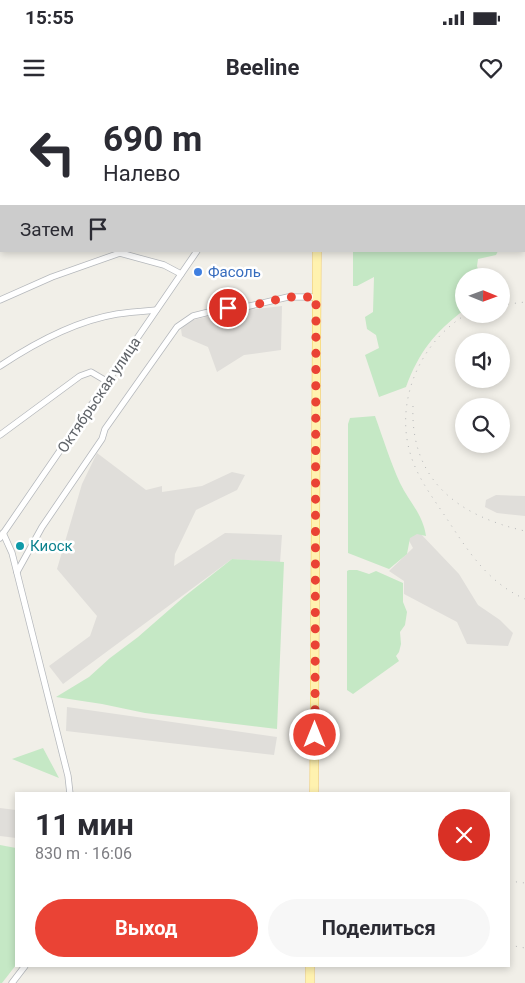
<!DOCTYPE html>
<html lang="ru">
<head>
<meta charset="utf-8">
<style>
  body { margin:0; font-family:Roboto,sans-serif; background:#f7f7f7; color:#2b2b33; height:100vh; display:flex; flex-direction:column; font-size:19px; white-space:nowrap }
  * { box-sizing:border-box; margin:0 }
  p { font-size:16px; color:#7c7c81 }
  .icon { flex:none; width:28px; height:28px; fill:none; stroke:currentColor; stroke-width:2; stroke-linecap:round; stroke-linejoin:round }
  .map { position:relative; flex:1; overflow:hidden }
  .panel { position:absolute; left:15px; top:692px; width:495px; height:175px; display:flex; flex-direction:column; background:#fff; border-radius:0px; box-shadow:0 2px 8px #0003 }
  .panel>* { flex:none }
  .hud { position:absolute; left:0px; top:0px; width:525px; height:152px; box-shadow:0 2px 8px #0003; background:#fff; color:#2b2b33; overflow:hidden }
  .needle { width:32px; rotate:91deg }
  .tools { position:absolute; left:455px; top:168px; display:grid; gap:10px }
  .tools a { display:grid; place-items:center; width:55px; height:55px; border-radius:50%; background:#fff; box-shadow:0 2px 8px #0003; font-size:25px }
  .pin { position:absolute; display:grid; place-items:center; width:42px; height:42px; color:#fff; margin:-21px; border:2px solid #fff; border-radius:50%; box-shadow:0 1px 5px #0007 }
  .me { position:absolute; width:55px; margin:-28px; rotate:0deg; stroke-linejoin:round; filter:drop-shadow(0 0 4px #0008) }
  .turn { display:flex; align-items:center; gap:18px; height:105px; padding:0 20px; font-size:22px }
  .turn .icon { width:65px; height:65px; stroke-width:2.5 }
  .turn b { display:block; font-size:35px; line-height:42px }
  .then { display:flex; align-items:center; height:48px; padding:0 20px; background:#0003; gap:10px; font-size:19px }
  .round { display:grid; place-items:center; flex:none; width:52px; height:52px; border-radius:26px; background:#f7f7f7 }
  .head { display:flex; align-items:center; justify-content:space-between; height:85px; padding:0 20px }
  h1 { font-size:30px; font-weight:700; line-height:38px }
  .primary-button { display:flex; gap:10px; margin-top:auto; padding:10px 20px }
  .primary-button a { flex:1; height:58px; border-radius:30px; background:#ea4335; color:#fff; font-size:20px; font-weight:700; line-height:58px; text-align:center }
  .primary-button a+a { background:#f7f7f7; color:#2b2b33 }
  .status { display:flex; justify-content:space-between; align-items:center; height:35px; padding:0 25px; background:#fff; direction:ltr }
  .status svg { height:14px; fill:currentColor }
  header { display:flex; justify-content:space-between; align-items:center; height:65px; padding:0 20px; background:#fff; font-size:22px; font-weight:700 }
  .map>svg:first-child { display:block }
  .industrial { fill:#e0deda }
  .green { fill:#c5e8c5 }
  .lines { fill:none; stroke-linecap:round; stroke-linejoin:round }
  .minor-casing { stroke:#b5b8bc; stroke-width:7 }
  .major-casing { stroke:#f2c960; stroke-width:9 }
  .minor { stroke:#fff; stroke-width:5.5 }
  .major { stroke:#fff2af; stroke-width:8 }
  .rail { stroke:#b6b7b8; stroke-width:1; stroke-dasharray:1 6; stroke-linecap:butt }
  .route { stroke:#ea4335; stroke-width:9; stroke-dasharray:0 16.2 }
  .shop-dot { fill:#3f7fe0; stroke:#fff; stroke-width:2 }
  .culture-dot { fill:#0f9aa8; stroke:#fff; stroke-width:2 }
  .labels { text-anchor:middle; stroke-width:5; stroke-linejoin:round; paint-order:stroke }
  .shop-label { font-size:15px; fill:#366cbe; stroke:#fff; text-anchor:start }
  .street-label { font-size:15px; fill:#5f6368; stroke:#fff }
  .culture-label { font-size:15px; fill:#0d838f; stroke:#fff; text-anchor:start }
</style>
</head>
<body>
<div class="status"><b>15:55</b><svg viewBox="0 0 49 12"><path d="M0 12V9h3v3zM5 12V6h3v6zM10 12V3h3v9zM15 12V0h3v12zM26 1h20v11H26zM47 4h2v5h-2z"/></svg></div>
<header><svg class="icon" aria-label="menu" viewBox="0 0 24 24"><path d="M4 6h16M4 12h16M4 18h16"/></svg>Beeline<svg class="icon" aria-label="heart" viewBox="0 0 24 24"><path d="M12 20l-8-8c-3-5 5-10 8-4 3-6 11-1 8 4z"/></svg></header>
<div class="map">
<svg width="525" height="883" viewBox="0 0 525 883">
  <rect width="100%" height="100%" fill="#f1efe8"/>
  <g class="industrial">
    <polygon points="282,206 281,250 244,255 217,272 208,247 182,236 181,229 189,221 223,213"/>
    <polygon points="97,353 146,390 162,386 162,392 202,386 232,372 245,375 237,390 196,410 175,454 174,466 225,433 282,435 280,463 232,459 63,584 49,566 90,536 97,516 57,469 82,384"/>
    <polygon points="496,395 525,396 525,416 497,413 485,407 486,400"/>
    <polygon points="418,431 459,474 478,505 500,520 513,533 508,546 467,544 457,522 404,494 404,481 389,471 413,448 407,437"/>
    <polygon points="67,607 277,637 274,655 66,631"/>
    <polygon points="0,708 16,710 16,738 0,736"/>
  </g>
  <g class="green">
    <path d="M 353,151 L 498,151 L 496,155 L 478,159 L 477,166 L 480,176 L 464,176 L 464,210 C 434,233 419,252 406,287 L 379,297 L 365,255 L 379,248 L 376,235 L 367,229 L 365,217 L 373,212 L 374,177 L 357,186 L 353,186 Z"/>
    <path d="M 375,316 C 383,338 390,361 400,383 C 409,402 423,414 426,436 L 417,434 L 410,438 L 407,454 L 389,469 L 348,453 L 348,324 L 350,318 Z"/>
    <polygon points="232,459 284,462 277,629 145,613 102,604 56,597 89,577 110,558 138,537 185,496"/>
    <polygon points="349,470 357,470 369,474 376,471 403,483 403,502 407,512 405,525 400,532 401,544 399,552 396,556 399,561 353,594 347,590 347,471"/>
    <polygon points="43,648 59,678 12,659"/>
    <polygon points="0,745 16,748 16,865 2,883 0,883"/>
  </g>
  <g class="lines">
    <g class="minor-casing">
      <g id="minor">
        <polyline points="167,0 168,1"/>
        <polyline points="41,1 41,0"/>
        <polyline points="0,58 1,57"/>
        <polyline points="0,129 1,128"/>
        <polyline points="0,200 52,177 120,153 164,165 181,174"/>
        <path d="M 0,266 C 36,242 75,221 117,214 C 130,212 144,211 156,210"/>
        <polyline points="0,335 80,276 91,272 108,282"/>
        <polyline points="3,433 12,453 68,676 70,694"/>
        <polyline points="0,438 197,151"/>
        <polyline points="17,472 42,427 102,339 105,329 177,227 193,216 213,211 237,209 288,197 316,197"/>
        <polyline points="12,883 25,866"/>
      </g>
    </g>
    <g class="major-casing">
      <g id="major">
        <polyline points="319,1 319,0"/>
        <polyline points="524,64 525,64"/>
        <polyline points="314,694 317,151"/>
        <polyline points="310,883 310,866"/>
      </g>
    </g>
    <use href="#minor" class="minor"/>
    <use href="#major" class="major"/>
    <g class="rail">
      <polyline points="501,205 525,202"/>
      <path d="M 467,214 C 418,243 393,305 412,359 C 420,382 436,402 449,422 C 470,454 489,483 525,499"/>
      <path d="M 413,306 C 410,381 459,416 525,431"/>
      <polyline points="509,781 525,783"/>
      <polyline points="509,845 525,848"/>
    </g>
  </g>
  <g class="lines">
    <polyline class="route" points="228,208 237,209 288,197 316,197 315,635"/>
  </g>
  <circle class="shop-dot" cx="198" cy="172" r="5"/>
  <circle class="culture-dot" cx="20" cy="446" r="5"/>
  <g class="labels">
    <g class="shop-label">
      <text x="208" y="177">Фасоль</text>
    </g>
    <g class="street-label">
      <text transform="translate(99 295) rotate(-56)" y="5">Октябрьская улица</text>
    </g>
    <g class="culture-label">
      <text x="30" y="451">Киоск</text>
    </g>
  </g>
</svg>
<div class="tools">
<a><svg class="needle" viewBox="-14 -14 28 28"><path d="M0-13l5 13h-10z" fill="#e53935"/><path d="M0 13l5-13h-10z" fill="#7c7c81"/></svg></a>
<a><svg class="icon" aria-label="sound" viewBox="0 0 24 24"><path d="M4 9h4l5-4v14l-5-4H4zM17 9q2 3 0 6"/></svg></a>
<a><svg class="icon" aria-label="search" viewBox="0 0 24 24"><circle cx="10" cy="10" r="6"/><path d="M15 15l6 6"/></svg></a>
</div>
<div class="pin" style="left:228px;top:208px;background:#d93025"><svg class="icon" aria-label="arrive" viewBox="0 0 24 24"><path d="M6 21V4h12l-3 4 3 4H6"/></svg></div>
<svg class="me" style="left:315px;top:635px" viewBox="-20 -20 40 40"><circle r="17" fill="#ea4335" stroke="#fff" stroke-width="3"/><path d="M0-11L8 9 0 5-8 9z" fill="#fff"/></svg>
<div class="hud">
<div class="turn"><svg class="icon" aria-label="left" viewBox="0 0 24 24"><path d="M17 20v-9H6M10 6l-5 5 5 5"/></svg><div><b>690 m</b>Налево</div></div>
<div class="then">Затем<svg class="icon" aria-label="arrive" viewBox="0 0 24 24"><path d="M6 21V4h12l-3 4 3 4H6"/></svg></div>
</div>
<section class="panel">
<div class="head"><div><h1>11 мин</h1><p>830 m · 16:06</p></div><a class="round" style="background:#d93025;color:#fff"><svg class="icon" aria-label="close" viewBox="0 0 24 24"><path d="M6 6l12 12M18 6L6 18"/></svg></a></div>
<div class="primary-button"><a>Выход</a><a>Поделиться</a></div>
</section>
</div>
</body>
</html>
